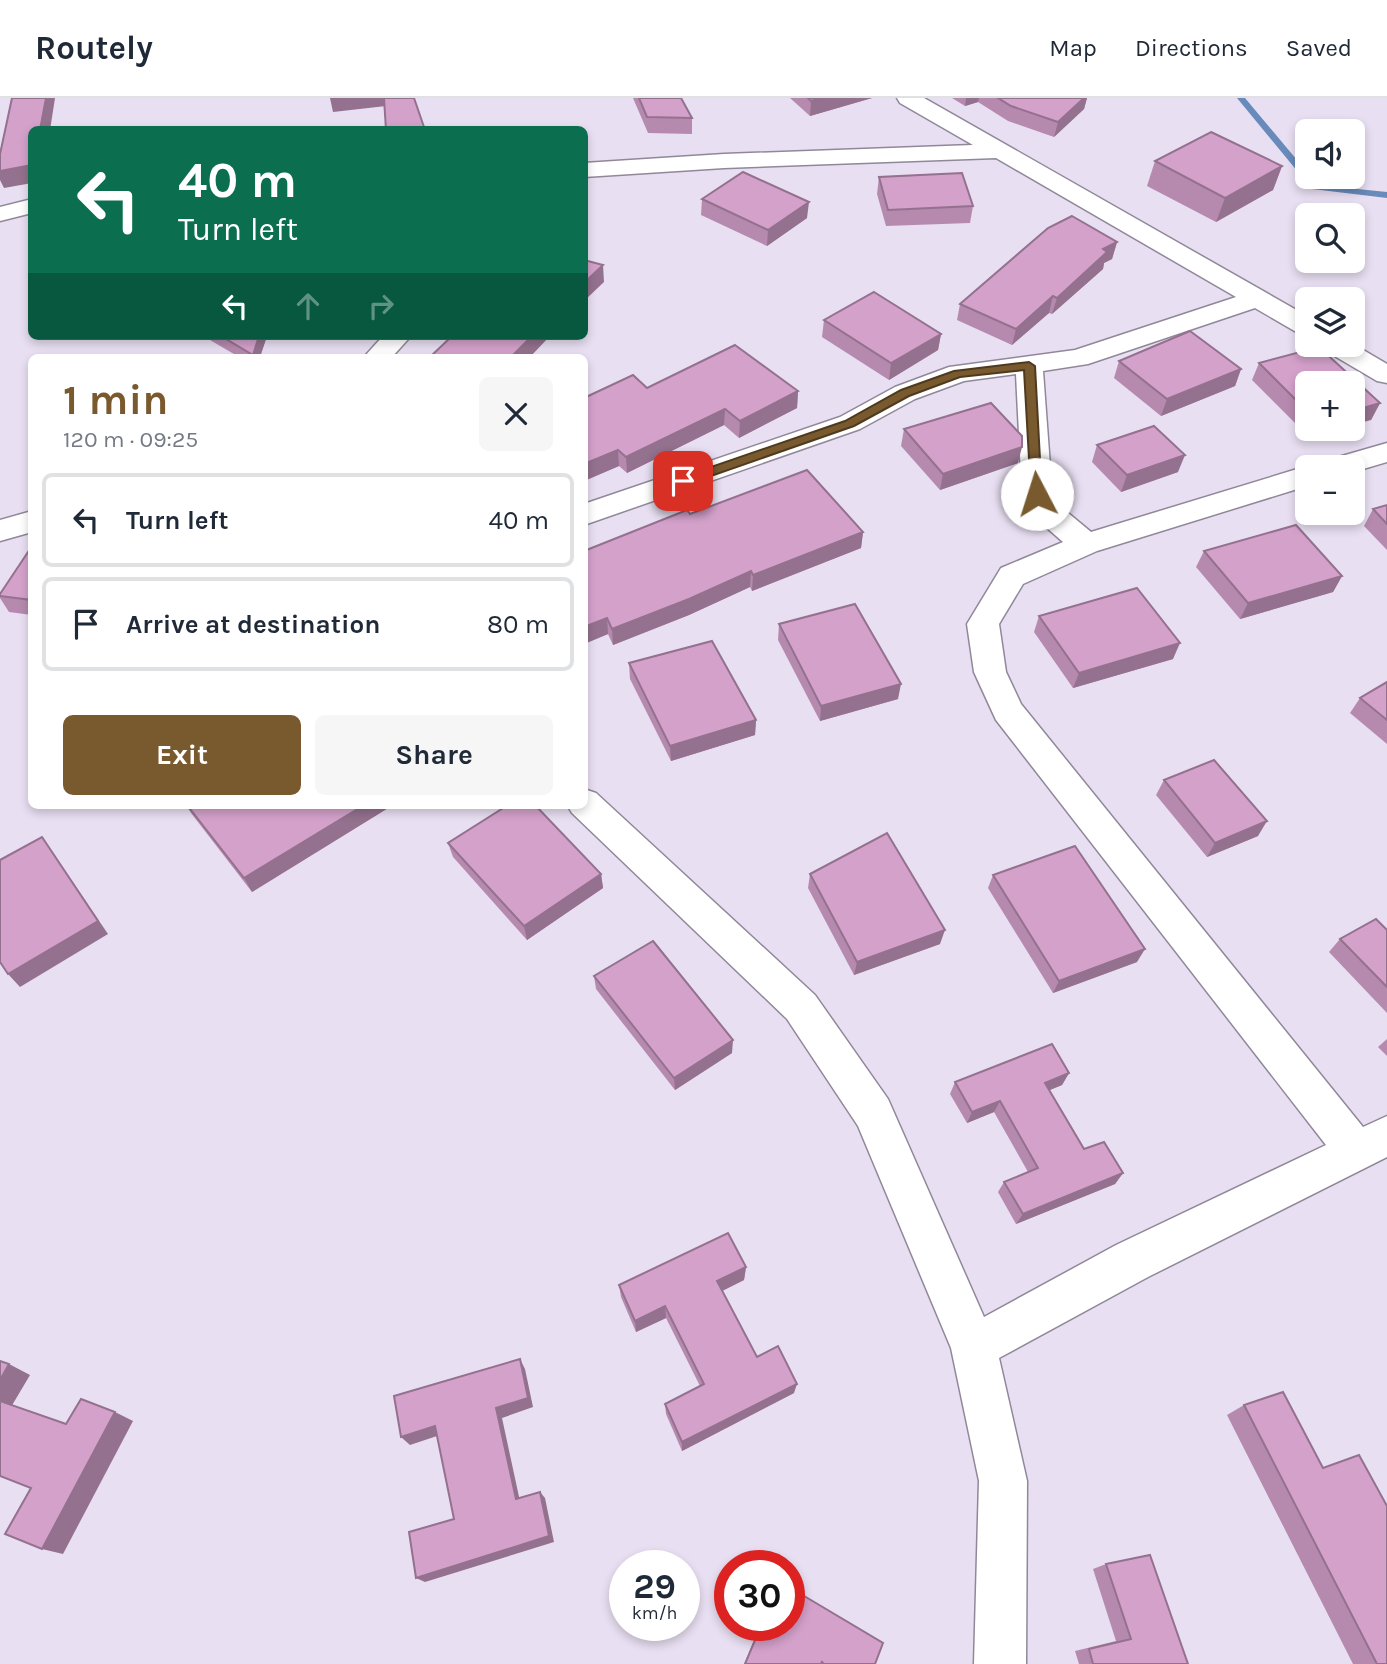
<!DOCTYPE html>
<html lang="en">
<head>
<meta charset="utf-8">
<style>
  body { margin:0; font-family:Karla,sans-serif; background:#f6f6f7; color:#1f2937; height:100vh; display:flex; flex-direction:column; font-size:26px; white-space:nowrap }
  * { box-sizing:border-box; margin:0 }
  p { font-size:23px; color:#747a83 }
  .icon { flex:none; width:38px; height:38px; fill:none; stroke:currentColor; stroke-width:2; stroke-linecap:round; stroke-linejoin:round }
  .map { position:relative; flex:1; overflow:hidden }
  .details { position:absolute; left:28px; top:256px; width:560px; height:455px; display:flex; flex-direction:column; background:#fff; border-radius:10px; box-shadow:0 4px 10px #0003 }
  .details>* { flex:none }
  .guide { position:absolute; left:28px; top:28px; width:560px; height:214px; border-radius:10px; box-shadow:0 4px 10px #0003; background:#0b6e4f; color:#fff; overflow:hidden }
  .fabs { position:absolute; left:1295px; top:21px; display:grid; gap:14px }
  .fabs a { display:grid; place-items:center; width:70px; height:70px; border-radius:10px; background:#fff; box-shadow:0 4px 10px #0003; font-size:35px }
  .speed { position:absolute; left:609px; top:1452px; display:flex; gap:14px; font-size:35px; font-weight:700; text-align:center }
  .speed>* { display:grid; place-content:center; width:91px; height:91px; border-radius:50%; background:#fff; box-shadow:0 4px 10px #0003; line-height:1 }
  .speed small { font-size:18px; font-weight:400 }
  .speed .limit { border:10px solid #d22; background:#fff; color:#111 }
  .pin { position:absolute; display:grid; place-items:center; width:60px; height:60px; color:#fff; margin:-30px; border-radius:14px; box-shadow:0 4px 10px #0006 }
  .me { position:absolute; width:77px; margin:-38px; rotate:355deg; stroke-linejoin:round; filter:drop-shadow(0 0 5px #0008) }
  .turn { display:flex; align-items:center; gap:24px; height:147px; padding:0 35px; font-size:32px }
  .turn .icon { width:91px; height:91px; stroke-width:2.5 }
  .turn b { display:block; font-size:49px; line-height:60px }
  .lanes { display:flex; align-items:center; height:66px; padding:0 35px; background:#0003; justify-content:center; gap:35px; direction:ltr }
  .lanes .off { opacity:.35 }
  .round { display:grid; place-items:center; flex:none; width:74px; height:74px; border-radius:10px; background:#f6f6f7 }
  .headline { display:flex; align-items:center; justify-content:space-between; height:119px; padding:0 35px }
  h1 { font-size:42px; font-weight:700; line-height:52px; color:#795a2f }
  .cta { display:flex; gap:14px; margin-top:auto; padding:14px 35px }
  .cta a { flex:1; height:80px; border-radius:10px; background:#795a2f; color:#fff; font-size:28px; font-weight:700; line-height:80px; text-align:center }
  .cta a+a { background:#f6f6f7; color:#1f2937 }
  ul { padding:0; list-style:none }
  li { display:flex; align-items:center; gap:21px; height:94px; margin:0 14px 10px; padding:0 21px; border:4px solid #e0e1e3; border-radius:10px }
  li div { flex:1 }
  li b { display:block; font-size:26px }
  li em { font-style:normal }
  header { display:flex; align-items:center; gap:42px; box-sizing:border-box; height:98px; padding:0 35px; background:#fff; border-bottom:2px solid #e0e1e3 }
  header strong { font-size:33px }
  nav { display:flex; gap:38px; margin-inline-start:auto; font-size:24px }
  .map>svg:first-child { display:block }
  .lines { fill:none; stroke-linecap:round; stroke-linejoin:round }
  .stream { fill:#698bbb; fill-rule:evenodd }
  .minor-casing { stroke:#908899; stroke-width:3 }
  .minor { fill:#fff; fill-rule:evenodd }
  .wall { fill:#b68aaf }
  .shaded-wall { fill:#94718e }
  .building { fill:#d4a1cb; stroke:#94718e; stroke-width:2 }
  .route { fill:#795a2f; stroke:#4f3a1f; stroke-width:2 }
</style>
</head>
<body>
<header>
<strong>Routely</strong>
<nav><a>Map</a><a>Directions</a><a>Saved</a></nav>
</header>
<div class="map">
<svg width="1387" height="1566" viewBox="0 0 1387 1566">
  <rect width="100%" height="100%" fill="#e8dff2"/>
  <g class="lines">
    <polygon class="stream" points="1237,0 1245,0 1307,74 1307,79 1311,79 1318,87 1387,94 1387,100 1312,91"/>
    <g class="minor-casing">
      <g id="minor">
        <polygon points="897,0 924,0 1307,218 1307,237 1298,235 1255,210 1088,266 1043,273 1052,395 1061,409 1091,434 1307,368 1310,369 1307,369 1307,388 1097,453 1023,486 999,526 1006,574 1021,606 1363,1029 1387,1018 1387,1059 1148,1179 999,1260 1027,1383 1026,1566 974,1566 979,1383 951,1250 858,1028 787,921 572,715 567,707 584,707 584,691 596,695 815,897 888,1001 984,1219 1116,1147 1326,1047 996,622 974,574 967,526 1001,470 1063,444 1039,423 1022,396 1016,276 964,283 915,301 860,331 584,427 584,406 840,319 895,289 949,269 1075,252 1236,199 996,60 724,70 584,79 584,65 724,56 973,47 900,5"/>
        <polygon points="32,101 32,115 0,123 0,109"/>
        <polygon points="383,238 411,238 392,259 364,259"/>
        <polygon points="1353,246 1387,266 1387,285 1377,283 1326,253 1322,247"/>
        <polygon points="1387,345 1387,364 1353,374 1353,369 1324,369 1328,362"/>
        <polygon points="32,413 32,434 0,443 0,422"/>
      </g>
    </g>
    <use href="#minor" class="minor"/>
  </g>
  <g class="wall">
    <polygon points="633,0 681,0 692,20 692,36 648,35"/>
    <polygon points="790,0 872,0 810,18"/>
    <polygon points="952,0 1087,0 1084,11 1054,39 1008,23 978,4 965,8"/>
    <polygon points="1155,63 1282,68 1273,92 1216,124 1147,88"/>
    <polygon points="879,79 973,108 970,125 886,128 877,96"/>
    <polygon points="702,101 807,120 767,148 701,117"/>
    <polygon points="1117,144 1112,161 1104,165 1103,171 1052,216 1049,215 1012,247 957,222 960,206"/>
    <polygon points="824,222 941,236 938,252 889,282 822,239"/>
    <polygon points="209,238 267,238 260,259 239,259 210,242"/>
    <polygon points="1119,263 1241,271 1235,288 1161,318 1114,280"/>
    <polygon points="1259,265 1380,305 1371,322 1307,285 1307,331 1339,331 1309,339 1252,282"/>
    <polygon points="647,290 798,293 797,310 739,340 724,327 627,375 619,368 584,383 584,300"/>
    <polygon points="904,331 1018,365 940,392 901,348"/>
    <polygon points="1097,347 1178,374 1121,394 1092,364"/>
    <polygon points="1387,407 1387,452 1364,428 1373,411"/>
    <polygon points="690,416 863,434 861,450 752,493 750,489 689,517 613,547 608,536 584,546"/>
    <polygon points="32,448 32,517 9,514 0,500 0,496"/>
    <polygon points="1204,453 1342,478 1333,494 1240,521 1196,469"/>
    <polygon points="1039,518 1173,561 1073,590 1034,534"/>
    <polygon points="779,526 898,601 820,623 778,542"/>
    <polygon points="629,565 756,622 755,637 671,663 630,581"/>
    <polygon points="1387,584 1387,646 1350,615 1360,600"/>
    <polygon points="1164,682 1258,738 1207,759 1156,697"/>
    <polygon points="186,707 393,707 252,794 191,715"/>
    <polygon points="448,745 601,776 603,790 527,842 453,759"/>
    <polygon points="810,776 940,846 854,877 808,790"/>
    <polygon points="993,777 1137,864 1053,895 988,790"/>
    <polygon points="1387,832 1387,915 1329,854 1340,841"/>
    <polygon points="594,878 732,955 675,992 596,891"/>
    <polygon points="1387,941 1387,958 1378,949"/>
    <polygon points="1069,975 1062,987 1049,992 1084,1051 1123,1075 1115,1086 1016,1126 998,1094 1004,1084 1028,1074 994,1014 967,1025 950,996 955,984"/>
    <polygon points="746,1169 744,1182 722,1193 757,1259 794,1295 682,1353 666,1316 665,1306 700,1288 666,1220 636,1234 621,1199 619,1187"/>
    <polygon points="1244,1307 1323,1370 1387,1566 1353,1566 1227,1317"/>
    <polygon points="1106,1466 1188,1566 1079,1566 1075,1553 1116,1543 1093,1471"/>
    <polygon points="756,1528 789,1528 875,1566 744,1566 759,1530"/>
  </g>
  <g class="shaded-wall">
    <polygon points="46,0 55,0 50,32 40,32"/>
    <polygon points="330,0 384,0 386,8 333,14"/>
    <polygon points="820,0 872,0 810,18 811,3"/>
    <polygon points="966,0 979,0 978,4 965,8"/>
    <polygon points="1084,0 1087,0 1084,11 1054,39 1058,24"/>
    <polygon points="32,67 32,85 4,90 0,82 0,73"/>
    <polygon points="1282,68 1273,92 1216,124 1225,100"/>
    <polygon points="809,104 807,120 767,148 768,132"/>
    <polygon points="1117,144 1112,161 1104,165 1103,171 1052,216 1057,200 1103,151"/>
    <polygon points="603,167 604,184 584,203 584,185"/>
    <polygon points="1053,198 1049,215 1012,247 1016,231"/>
    <polygon points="941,236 938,252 889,282 891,265"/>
    <polygon points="259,238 267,238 260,259 253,259 253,257"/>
    <polygon points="532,238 550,238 530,259 511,259"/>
    <polygon points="1241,271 1235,288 1161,318 1167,301"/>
    <polygon points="798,293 797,310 739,340 740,323"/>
    <polygon points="1380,305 1371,322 1353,327 1353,313"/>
    <polygon points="725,311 724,327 627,375 626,359"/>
    <polygon points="1313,331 1339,331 1309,339"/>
    <polygon points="1022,349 1018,365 940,392 943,376"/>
    <polygon points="618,352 619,368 584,383 584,366"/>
    <polygon points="1185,357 1178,374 1121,394 1127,377"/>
    <polygon points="863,434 861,450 752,493 753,477"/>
    <polygon points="751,473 750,489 689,517 613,547 612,531"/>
    <polygon points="1342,478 1333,494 1240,521 1248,505"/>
    <polygon points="607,520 608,536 584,546 584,529"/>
    <polygon points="1180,545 1173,561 1073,590 1079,575"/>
    <polygon points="901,586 898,601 820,623 821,608"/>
    <polygon points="756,622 755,637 671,663 670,648"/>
    <polygon points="364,707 393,707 252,794 244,780"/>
    <polygon points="1267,723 1258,738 1207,759 1215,745"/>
    <polygon points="42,739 108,836 20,889 8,876"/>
    <polygon points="601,776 603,790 527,842 524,828"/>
    <polygon points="945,832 940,846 854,877 857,864"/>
    <polygon points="1145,851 1137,864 1053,895 1059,883"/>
    <polygon points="733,942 732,955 675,992 674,980"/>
    <polygon points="1069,975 1062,987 1038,997 1045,985"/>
    <polygon points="1000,1003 994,1014 967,1025 972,1014"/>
    <polygon points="1123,1075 1115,1086 1016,1126 1023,1116"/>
    <polygon points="746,1169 744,1182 716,1196 717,1183"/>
    <polygon points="665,1208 666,1220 636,1234 635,1223"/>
    <polygon points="520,1261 525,1271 533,1309 502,1320 521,1408 516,1401 496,1310"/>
    <polygon points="9,1266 30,1277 11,1309 0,1304 0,1282"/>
    <polygon points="797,1286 794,1295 682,1353 682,1344"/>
    <polygon points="115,1314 133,1323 63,1456 42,1451"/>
    <polygon points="435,1328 443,1336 410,1347 401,1339"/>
    <polygon points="540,1394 545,1400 554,1444 425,1484 416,1480"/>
  </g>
  <g class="building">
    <polygon points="12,0 46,0 40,32 32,32 32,67 0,73 0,56"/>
    <polygon points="384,0 414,0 425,32 386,32"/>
    <polygon points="639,0 681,0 692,20 647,19"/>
    <polygon points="808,0 820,0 811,3"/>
    <polygon points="998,0 1084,0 1058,24 1011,8"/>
    <polygon points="1211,34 1282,68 1225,100 1155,63"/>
    <polygon points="743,74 809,104 768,132 702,101"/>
    <polygon points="962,75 973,108 888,112 879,79"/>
    <polygon points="1072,118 1117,144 1103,151 1107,154 1057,200 1053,198 1016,231 960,206 1048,130"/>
    <polygon points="584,162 603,167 584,185"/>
    <polygon points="874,194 941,236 891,265 824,222"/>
    <polygon points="1190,233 1241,271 1167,301 1119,263"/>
    <polygon points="221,238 259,238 253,257"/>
    <polygon points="452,238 532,238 511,259 430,259"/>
    <polygon points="735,247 798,293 740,323 725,311 626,359 618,352 584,366 584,300 633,277 647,290"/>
    <polygon points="1319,249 1380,305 1353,313 1353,285 1307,285 1307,313 1259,265"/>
    <polygon points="991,305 1022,338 1022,349 943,376 904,331"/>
    <polygon points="1154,328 1185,357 1127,377 1097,347"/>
    <polygon points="807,372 863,434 753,477 751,473 689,501 612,531 607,520 584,529 584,453 687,412 690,416"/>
    <polygon points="1387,407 1387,426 1373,411"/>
    <polygon points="1296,427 1342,478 1248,505 1204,453"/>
    <polygon points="32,448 32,502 0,498 0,496"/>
    <polygon points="1137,490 1180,545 1079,575 1039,518"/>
    <polygon points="855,506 901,586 821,608 779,526"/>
    <polygon points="712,543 756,622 670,648 629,565"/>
    <polygon points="1387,584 1387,622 1360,600"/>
    <polygon points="1214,662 1267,723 1215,745 1164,682"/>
    <polygon points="187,707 364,707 244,780"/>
    <polygon points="508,707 535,707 601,776 524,828 448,745"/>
    <polygon points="887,735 945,832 857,864 810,776"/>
    <polygon points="42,739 98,823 8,876 0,864 0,762"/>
    <polygon points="1075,748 1145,851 1059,883 993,777"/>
    <polygon points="1376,821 1387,832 1387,889 1340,841"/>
    <polygon points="653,843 733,942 674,980 594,878"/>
    <polygon points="1052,946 1069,975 1045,985 1084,1051 1104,1044 1123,1075 1023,1116 1004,1084 1038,1070 1000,1003 972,1014 955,984"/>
    <polygon points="728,1135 746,1169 717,1183 757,1259 778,1248 797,1286 682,1344 665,1306 704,1286 665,1208 635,1223 619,1187"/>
    <polygon points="520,1261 528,1300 496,1310 516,1401 540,1394 549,1438 416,1480 409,1434 454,1421 435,1328 401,1339 394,1298"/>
    <polygon points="0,1263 9,1266 0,1282"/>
    <polygon points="1283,1294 1323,1370 1359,1357 1387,1408 1387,1566 1377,1566 1244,1307"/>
    <polygon points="81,1301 115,1314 42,1451 5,1436 31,1390 0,1378 0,1303 66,1326"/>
    <polygon points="1150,1457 1188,1566 1093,1566 1089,1551 1131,1541 1106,1466"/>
    <polygon points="789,1489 883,1545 875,1566 824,1566 822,1564 821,1566 745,1566 761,1528 789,1528"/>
  </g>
  <polygon class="route" points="1029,264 1035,268 1042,399 1037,400 1031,396 1024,272 960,279 909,298 854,328 688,386 679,386 677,383 679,380 845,323 901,292 954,273"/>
</svg>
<div class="fabs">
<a><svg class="icon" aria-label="sound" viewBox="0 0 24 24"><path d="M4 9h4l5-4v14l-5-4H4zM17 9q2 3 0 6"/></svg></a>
<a><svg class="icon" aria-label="search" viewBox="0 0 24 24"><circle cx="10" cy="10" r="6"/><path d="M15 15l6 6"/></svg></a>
<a><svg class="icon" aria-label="layers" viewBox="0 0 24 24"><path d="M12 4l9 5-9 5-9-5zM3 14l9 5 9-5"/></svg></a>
<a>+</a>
<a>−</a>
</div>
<div class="speed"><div>29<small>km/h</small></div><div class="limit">30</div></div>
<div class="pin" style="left:683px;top:383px;background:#d93025"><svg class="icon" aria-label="arrive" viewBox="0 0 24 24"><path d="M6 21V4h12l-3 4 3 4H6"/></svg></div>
<svg class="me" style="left:1037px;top:396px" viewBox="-20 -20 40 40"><circle r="19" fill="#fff"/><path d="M0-13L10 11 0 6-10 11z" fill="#795a2f"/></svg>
<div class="guide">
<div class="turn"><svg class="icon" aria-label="left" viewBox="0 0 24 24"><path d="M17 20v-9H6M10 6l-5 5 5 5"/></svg><div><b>40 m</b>Turn left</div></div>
<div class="lanes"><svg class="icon" aria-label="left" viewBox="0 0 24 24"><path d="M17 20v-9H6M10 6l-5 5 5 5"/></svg><svg class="icon off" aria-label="ahead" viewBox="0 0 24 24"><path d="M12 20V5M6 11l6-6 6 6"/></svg><svg class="icon off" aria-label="right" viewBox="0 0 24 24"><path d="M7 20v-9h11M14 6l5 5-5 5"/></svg></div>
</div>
<section class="details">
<div class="headline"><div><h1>1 min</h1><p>120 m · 09:25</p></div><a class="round"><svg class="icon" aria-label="close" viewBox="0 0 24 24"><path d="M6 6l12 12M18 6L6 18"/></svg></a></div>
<ul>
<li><svg class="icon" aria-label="left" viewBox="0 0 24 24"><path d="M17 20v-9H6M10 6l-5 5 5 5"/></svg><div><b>Turn left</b></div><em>40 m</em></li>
<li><svg class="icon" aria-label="arrive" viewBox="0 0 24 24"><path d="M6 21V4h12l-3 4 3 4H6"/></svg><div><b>Arrive at destination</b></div><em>80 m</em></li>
</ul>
<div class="cta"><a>Exit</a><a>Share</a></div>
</section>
</div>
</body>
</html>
